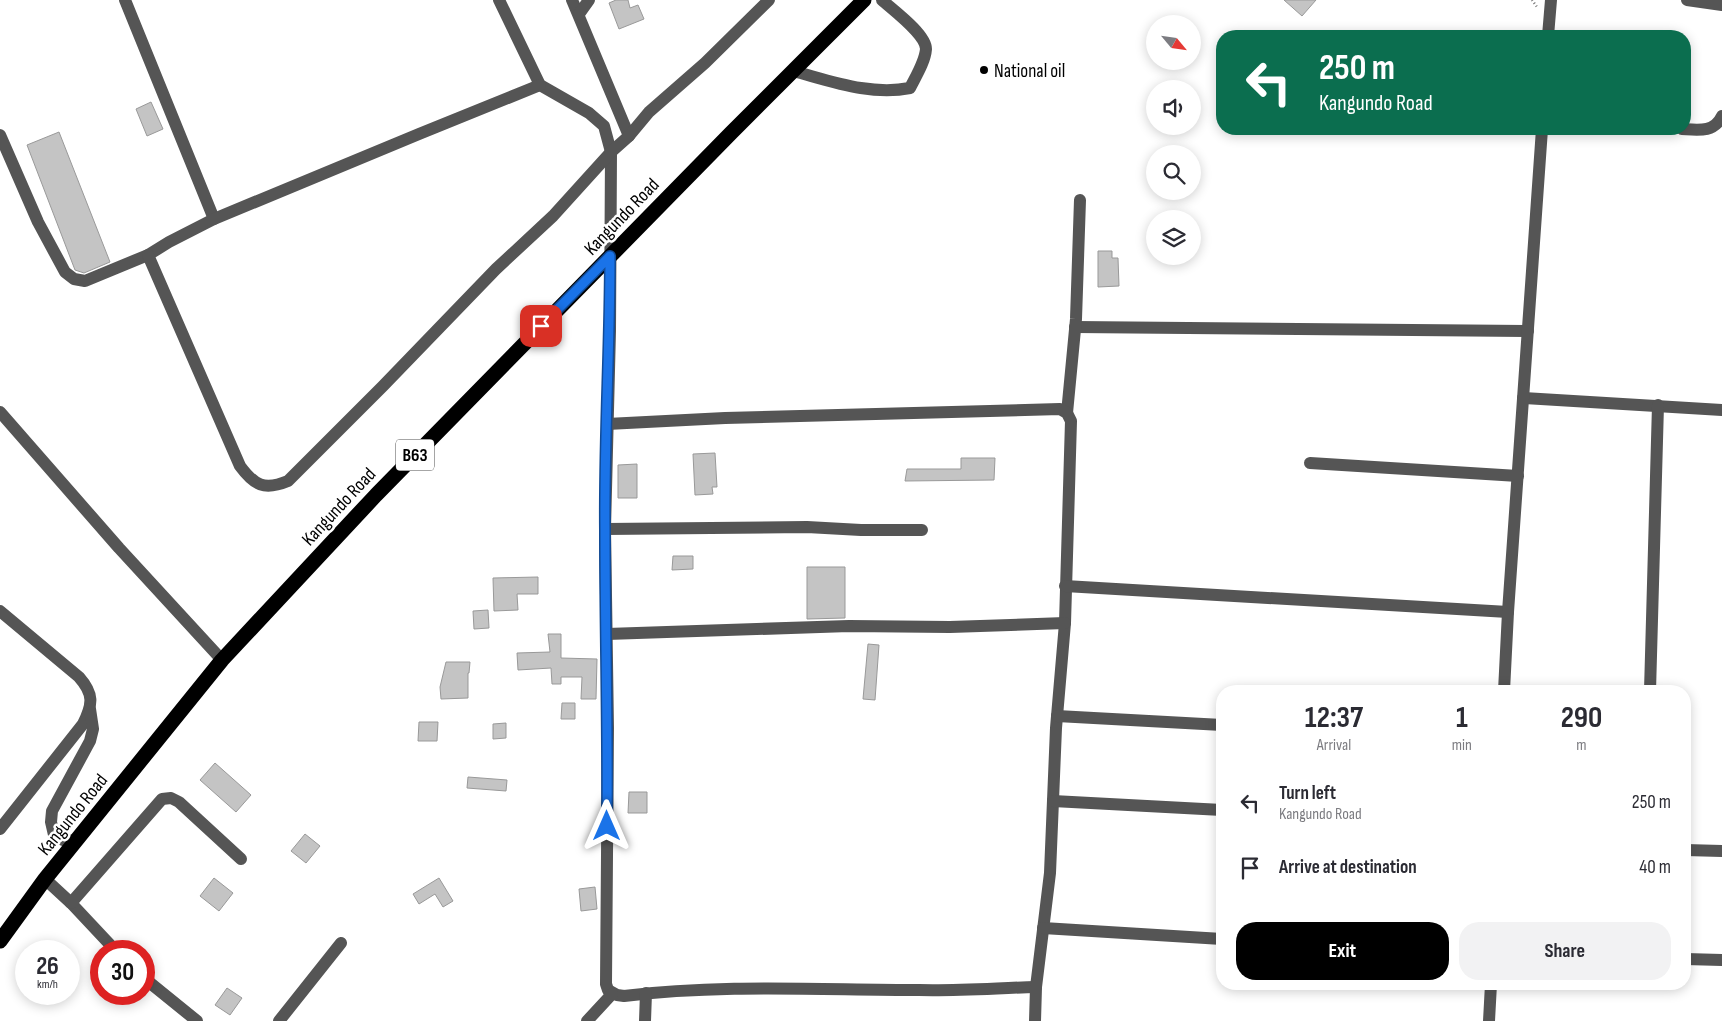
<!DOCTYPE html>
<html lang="en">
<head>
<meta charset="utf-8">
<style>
  body { margin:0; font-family:"Sofia Sans Condensed",sans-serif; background:#f2f2f3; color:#2b2b33; height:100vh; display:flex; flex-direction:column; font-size:19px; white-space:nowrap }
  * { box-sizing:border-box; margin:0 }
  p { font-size:16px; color:#7c7c81 }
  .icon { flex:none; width:28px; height:28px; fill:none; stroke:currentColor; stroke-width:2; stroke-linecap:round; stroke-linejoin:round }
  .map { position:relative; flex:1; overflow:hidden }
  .panel { position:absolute; left:1216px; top:685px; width:475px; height:305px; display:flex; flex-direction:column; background:#fff; border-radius:20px; box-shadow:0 2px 12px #0003 }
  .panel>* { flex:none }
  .hud { position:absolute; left:1216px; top:30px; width:475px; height:105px; border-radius:20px; box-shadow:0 2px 12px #0003; background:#0b6e4f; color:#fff; overflow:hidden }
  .needle { width:32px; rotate:119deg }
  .tools { position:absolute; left:1146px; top:15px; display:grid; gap:10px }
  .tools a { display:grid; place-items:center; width:55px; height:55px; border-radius:50%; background:#fff; box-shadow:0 2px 12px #0003; font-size:25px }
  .speed { position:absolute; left:15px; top:940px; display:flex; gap:10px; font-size:25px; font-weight:700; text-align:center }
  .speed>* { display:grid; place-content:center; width:65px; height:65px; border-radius:50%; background:#fff; box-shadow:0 2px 12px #0003; line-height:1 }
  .speed small { font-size:12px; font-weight:400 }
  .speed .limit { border:8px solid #d22; background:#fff; color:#111 }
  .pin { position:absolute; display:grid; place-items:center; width:42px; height:42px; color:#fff; margin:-21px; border-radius:10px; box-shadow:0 2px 8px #0006 }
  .me { position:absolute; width:55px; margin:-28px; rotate:0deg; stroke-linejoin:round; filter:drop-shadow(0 0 4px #0008) }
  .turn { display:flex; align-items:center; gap:18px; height:105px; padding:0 20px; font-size:22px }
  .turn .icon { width:65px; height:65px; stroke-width:2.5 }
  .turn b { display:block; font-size:35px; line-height:42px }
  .eta { display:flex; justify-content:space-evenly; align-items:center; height:85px; text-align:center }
  .eta b { font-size:30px; font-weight:700; line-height:35px }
  .cta { display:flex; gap:10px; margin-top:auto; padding:10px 20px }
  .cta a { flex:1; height:58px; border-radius:20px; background:#000; color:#fff; font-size:20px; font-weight:700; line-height:58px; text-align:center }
  .cta a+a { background:#f2f2f3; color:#2b2b33 }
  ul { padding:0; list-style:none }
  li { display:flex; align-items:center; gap:15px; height:65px; padding:0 20px }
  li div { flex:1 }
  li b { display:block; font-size:19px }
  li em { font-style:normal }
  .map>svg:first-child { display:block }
  .building { fill:#c4c4c4; stroke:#999 }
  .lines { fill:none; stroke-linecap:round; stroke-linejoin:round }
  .path { stroke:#777; stroke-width:2.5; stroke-dasharray:1 2.5; stroke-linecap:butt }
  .minor { stroke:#555; stroke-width:12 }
  .highway { stroke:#000; stroke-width:15 }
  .route-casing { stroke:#114b97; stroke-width:12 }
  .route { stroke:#1a73e8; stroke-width:9 }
  .poi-dot { fill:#000; stroke:#fff; stroke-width:2 }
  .labels { text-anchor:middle; stroke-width:5; stroke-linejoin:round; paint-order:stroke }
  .shield { fill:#fff; stroke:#4c4c4c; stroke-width:1 }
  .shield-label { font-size:18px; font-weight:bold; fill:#000 }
  .poi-label { font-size:19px; fill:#000; stroke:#fff; text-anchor:start }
  .street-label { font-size:19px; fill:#000; stroke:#fff }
</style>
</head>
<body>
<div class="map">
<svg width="1722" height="1021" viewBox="0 0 1722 1021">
  <rect width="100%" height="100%" fill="#fff"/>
  <g class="building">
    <polygon points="616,0 628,0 630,8 638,5 644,19 619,29 609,3"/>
    <polygon points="1284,0 1316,0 1302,16"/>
    <polygon points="151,102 163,129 147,136 136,109"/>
    <polygon points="59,132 110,262 84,273 75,270 27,145"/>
    <polygon points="1098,251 1112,251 1112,258 1118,258 1119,286 1098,287"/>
    <polygon points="715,453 717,487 712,487 713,494 695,495 693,454"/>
    <polygon points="961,458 995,458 994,480 905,481 907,469 961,469"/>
    <polygon points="637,464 637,498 618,498 618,465"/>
    <polygon points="673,556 693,556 693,569 672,570"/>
    <polygon points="807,567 845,567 845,618 807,619"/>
    <polygon points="538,577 538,594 517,594 518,610 494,611 493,578"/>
    <polygon points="488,610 489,628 474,629 473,611"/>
    <polygon points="548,634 561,634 561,658 597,659 596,699 581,699 582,677 561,677 561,684 552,684 551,668 518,670 517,653 550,652"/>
    <polygon points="868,644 879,645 875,700 863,699"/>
    <polygon points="446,662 470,662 469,673 468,673 468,698 441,699 440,687"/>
    <polygon points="562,703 575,703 575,719 561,719"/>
    <polygon points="419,722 438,722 437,741 418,741"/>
    <polygon points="506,723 506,738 493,739 493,724"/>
    <polygon points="215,763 251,795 236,812 200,780"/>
    <polygon points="468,777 507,780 506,791 467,788"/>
    <polygon points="629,792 647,792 647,813 628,813"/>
    <polygon points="305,834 320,846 306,863 291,851"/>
    <polygon points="214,878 233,893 219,911 200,896"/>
    <polygon points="439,878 453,901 443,907 435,894 419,904 413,894"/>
    <polygon points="595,887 597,909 581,911 579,889"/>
    <polygon points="227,988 242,998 230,1015 215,1005"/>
  </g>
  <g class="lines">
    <polyline class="path" points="1532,0 1537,7"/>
    <g class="minor">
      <polyline points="125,0 214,219"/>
      <path d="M 499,0 L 540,85 L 589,113 L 604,126 L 611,152 L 610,331 L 605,529 L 608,728 L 606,984 L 608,990 L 617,995 L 624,996 C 722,984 820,990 919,990 C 958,991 997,988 1036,987"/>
      <polyline points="572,0 629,136"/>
      <polyline points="1687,0 1722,5"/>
      <polyline points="579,14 589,0"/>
      <polyline points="1548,36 1551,0"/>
      <path d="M 793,71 C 831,81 871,96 910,88 C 916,76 925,62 926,49 C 926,34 893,10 882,0"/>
      <path d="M 1682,129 C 1698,130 1714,133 1722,116"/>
      <polyline points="0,135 38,222 65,272 74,279 85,281 148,255 169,242 214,219 419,134 540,85"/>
      <path d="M 148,255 L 240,466 C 254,485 264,491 288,481 L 383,386 L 496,269 L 553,216 L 611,152 L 629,136 L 649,112 L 705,63 L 769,0"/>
      <polyline points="1075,327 1528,331"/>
      <polyline points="1523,398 1722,410"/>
      <polyline points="0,412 119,548 222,660"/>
      <polyline points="1067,413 1076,319 1080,200"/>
      <polyline points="607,424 725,418 1060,409 1067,413 1071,421 1065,623 1056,728 1050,873 1036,987 1035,1021"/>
      <polyline points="1310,463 1518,476"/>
      <polyline points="605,529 807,527 861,530 922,530"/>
      <polyline points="1065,586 1508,612"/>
      <path d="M 0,611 L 79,677 C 94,694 93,704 83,724 L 0,829"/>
      <polyline points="607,634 849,626 950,627 1065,623"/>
      <polyline points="1504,691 1508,612 1542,129"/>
      <polyline points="1650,691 1658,405"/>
      <polyline points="1057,716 1222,725"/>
      <polyline points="1053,801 1222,810"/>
      <polyline points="76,841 63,840 54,835 51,822 52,811 90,741 93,729 90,709"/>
      <polyline points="1685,850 1722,851"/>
      <polyline points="45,879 71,903 116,951"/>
      <polyline points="71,903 162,799 171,798 179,802 241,859"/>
      <polyline points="1043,928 1222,939"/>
      <polyline points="1685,959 1722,960"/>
      <polyline points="144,978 197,1021"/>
      <polyline points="279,1021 341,943"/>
      <polyline points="587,1021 612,994"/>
      <polyline points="645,1021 646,993"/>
      <polyline points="1489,1021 1491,984"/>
    </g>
    <polyline class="highway" points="0,941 45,879 222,660 376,495 731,133 864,0"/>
  </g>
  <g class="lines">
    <g class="route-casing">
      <path id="route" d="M 541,326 L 610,256 C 610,348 604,439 605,530 C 605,629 608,727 607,826"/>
    </g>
    <use href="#route" class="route"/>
  </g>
  <circle class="poi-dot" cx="984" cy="70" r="5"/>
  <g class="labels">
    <rect class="shield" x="396" y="439.5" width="38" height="31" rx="4"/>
    <g class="shield-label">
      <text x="415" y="461">B63</text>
    </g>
    <g class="poi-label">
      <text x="994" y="77">National oil</text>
    </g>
    <g class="street-label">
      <text transform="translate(621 216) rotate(-46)" y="7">Kangundo Road</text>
      <text transform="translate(338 506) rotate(-47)" y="7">Kangundo Road</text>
      <text transform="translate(72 814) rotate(-51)" y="7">Kangundo Road</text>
    </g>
  </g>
</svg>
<div class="tools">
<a><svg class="needle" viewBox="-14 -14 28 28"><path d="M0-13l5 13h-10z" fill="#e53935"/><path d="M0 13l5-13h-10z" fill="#7c7c81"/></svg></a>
<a><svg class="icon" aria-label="sound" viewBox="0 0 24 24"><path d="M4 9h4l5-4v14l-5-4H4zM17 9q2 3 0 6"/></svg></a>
<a><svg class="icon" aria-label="search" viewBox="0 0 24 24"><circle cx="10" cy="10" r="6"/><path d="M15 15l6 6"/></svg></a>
<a><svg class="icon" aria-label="layers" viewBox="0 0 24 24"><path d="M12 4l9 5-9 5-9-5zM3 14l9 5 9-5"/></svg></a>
</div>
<div class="speed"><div>26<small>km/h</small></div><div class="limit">30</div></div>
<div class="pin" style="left:541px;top:326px;background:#d93025"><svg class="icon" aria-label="arrive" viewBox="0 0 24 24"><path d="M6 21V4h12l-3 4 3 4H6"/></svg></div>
<svg class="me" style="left:607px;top:826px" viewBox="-20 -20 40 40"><path d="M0-17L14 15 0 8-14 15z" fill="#1a73e8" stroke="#fff" stroke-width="4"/></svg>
<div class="hud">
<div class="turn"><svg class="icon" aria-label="left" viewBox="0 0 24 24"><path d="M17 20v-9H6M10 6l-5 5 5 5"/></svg><div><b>250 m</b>Kangundo Road</div></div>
</div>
<section class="panel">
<div class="eta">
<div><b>12:37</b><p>Arrival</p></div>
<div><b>1</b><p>min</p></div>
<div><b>290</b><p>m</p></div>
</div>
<ul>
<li><svg class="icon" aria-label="left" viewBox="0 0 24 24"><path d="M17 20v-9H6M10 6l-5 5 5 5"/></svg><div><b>Turn left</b><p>Kangundo Road</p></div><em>250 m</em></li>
<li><svg class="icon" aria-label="arrive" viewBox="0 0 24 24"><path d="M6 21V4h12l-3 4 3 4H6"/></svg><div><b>Arrive at destination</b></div><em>40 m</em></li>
</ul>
<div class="cta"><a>Exit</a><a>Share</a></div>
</section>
</div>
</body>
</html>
